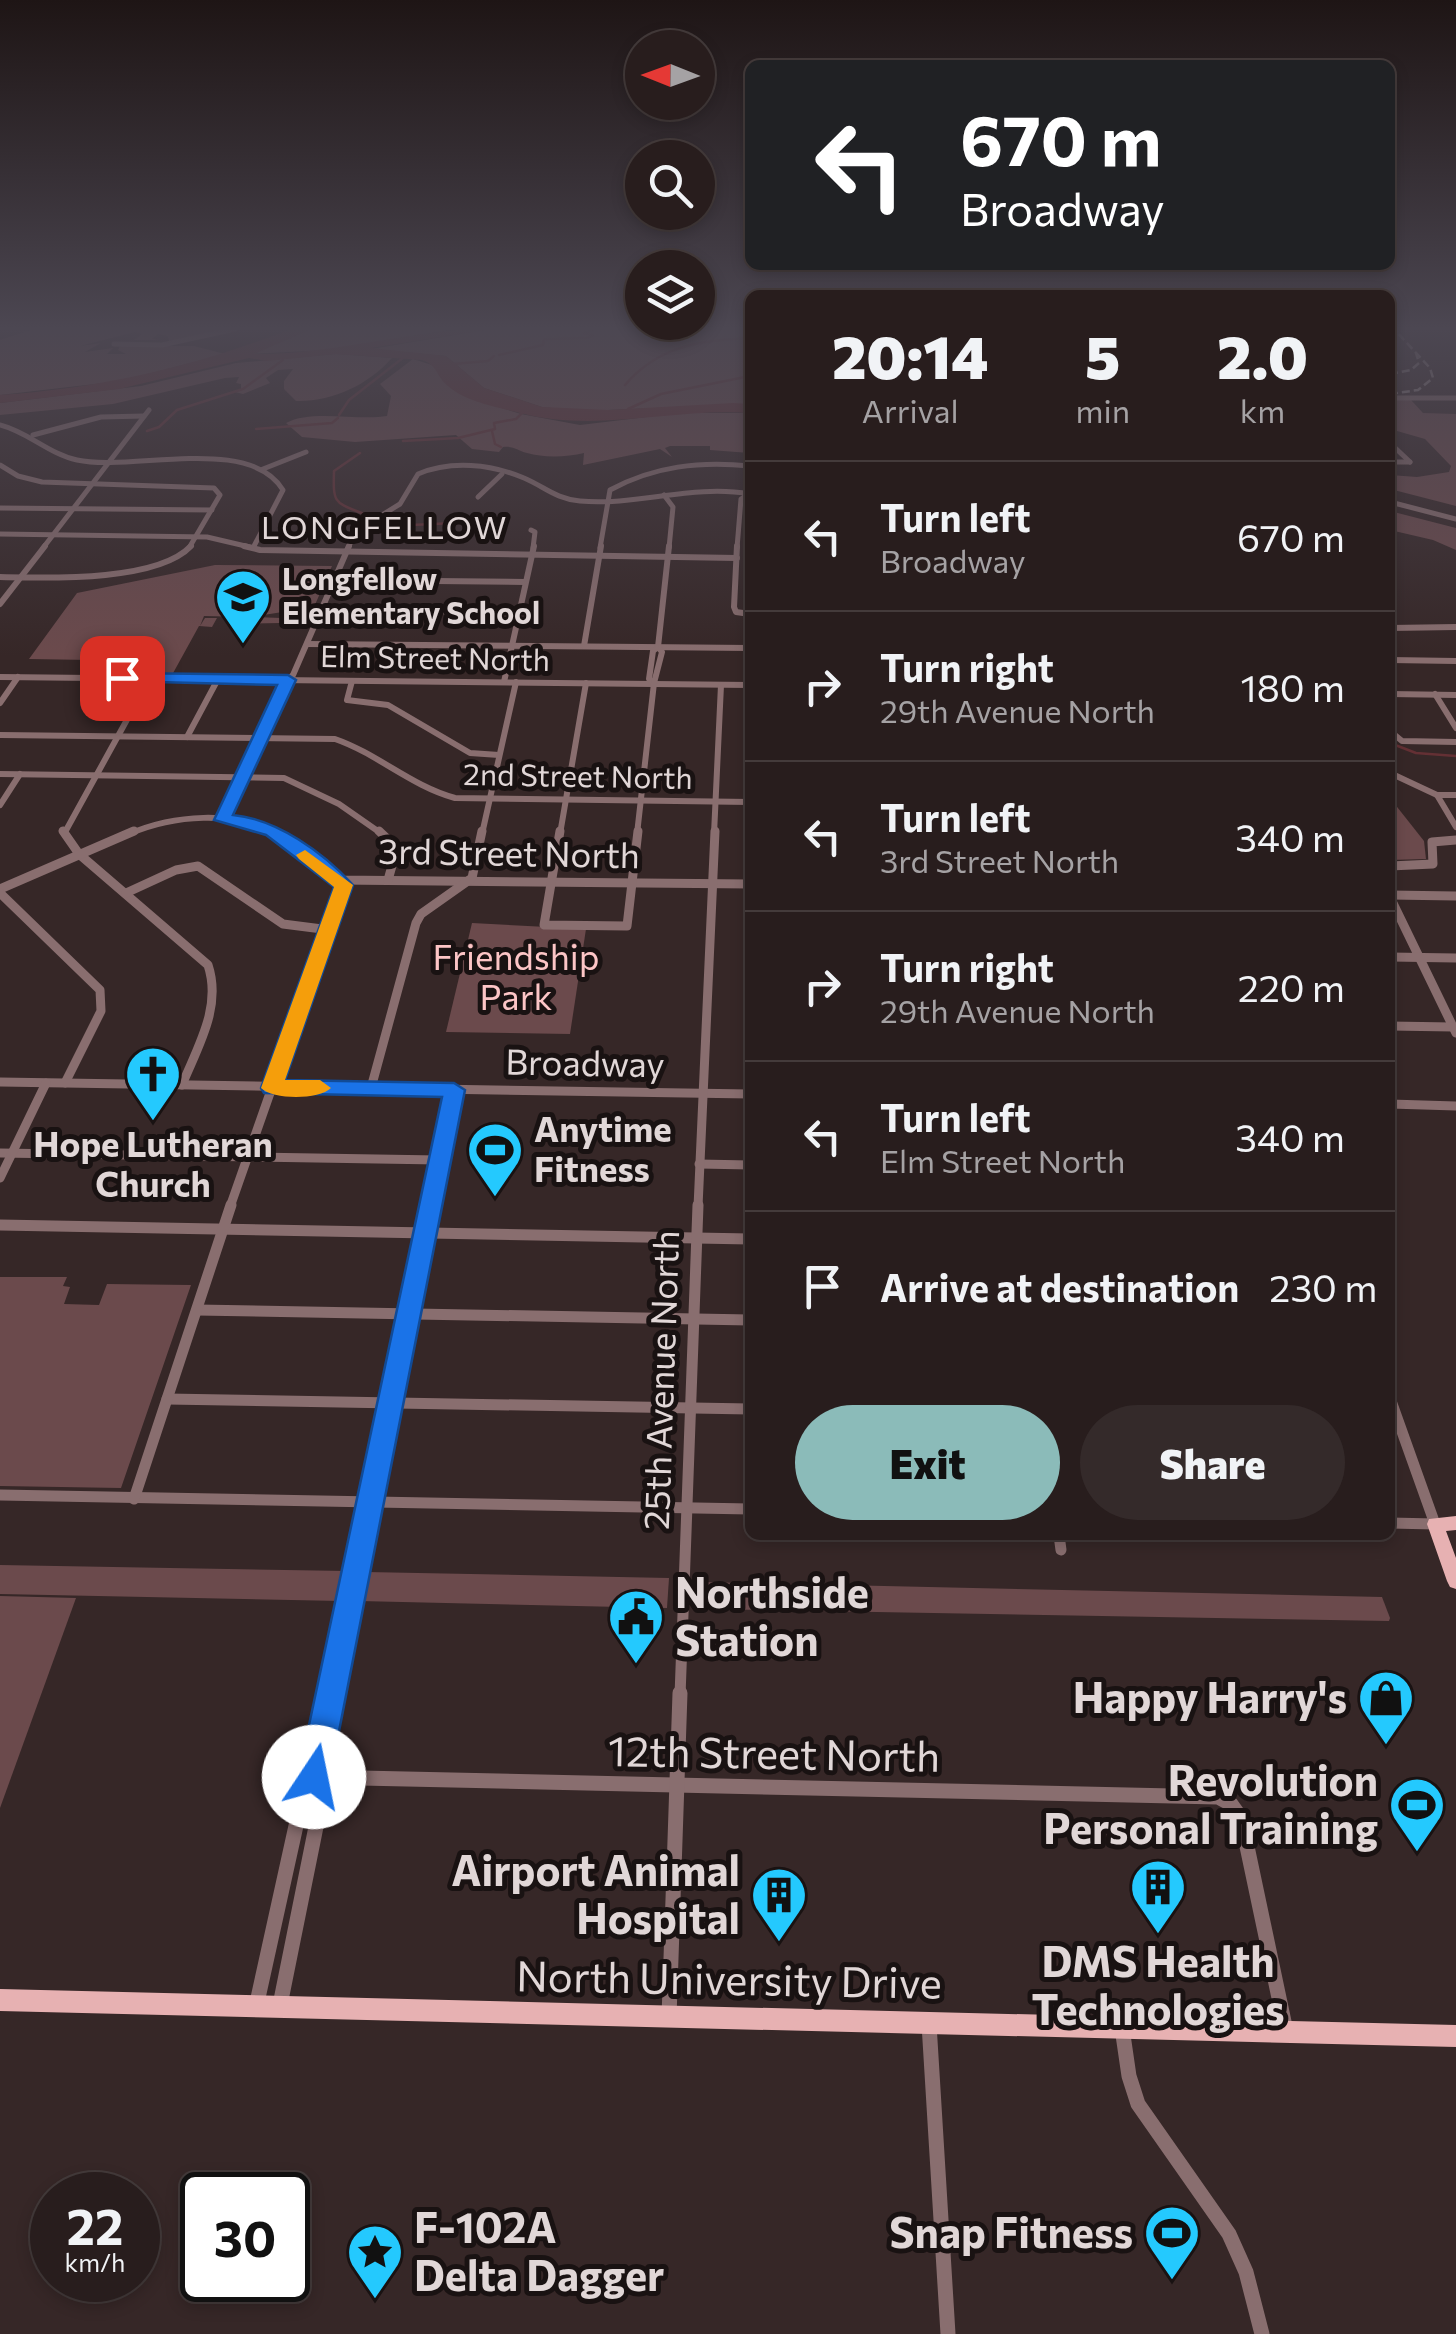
<!DOCTYPE html>
<html lang="en">
<head>
<meta charset="utf-8">
<style>
  body { margin:0; font-family:Commissioner,sans-serif; background:#342a2a; color:#f1f3f6; height:100vh; display:flex; flex-direction:column; font-size:38px; white-space:nowrap }
  * { box-sizing:border-box; margin:0 }
  p { font-size:32px; color:#a5a2a4 }
  .icon { flex:none; width:55px; height:55px; fill:none; stroke:currentColor; stroke-width:2; stroke-linecap:round; stroke-linejoin:round }
  .map { position:relative; flex:1; overflow:hidden }
  .side { position:absolute; left:745px; top:290px; width:650px; height:1250px; display:flex; flex-direction:column; background:#281d1d; border-radius:15px; box-shadow:0 5px 15px #0003,0 0 0 2px #443b3b }
  .side>* { flex:none }
  .guide { position:absolute; left:745px; top:60px; width:650px; height:210px; border-radius:15px; box-shadow:0 5px 15px #0003,0 0 0 2px #443b3b; background:#202124; color:#fff; overflow:hidden }
  .needle { width:65px; rotate:271deg }
  .controls { position:absolute; left:625px; top:30px; display:grid; gap:20px }
  .controls a { display:grid; place-items:center; width:90px; height:90px; border-radius:50%; background:#281d1d; box-shadow:0 5px 15px #0003,0 0 0 2px #443b3b; font-size:50px }
  .speed { position:absolute; left:30px; top:2172px; display:flex; gap:20px; font-size:50px; font-weight:700; text-align:center }
  .speed>* { display:grid; place-content:center; width:130px; height:130px; border-radius:50%; background:#281d1d; box-shadow:0 5px 15px #0003,0 0 0 2px #443b3b; line-height:1 }
  .speed small { font-size:25px; font-weight:400 }
  .speed .limit { border:5px solid #111; border-radius:15px; background:#fff; color:#111 }
  .pin { position:absolute; display:grid; place-items:center; width:85px; height:85px; color:#fff; margin:-42px; border-radius:20px; box-shadow:0 5px 15px #0006 }
  .me { position:absolute; width:110px; margin:-55px; rotate:11deg; stroke-linejoin:round; filter:drop-shadow(0 0 8px #0008) }
  .turn { display:flex; align-items:center; gap:35px; height:210px; padding:0 50px; font-size:45px }
  .turn .icon { width:130px; height:130px; stroke-width:2.5 }
  .turn b { display:block; font-size:70px; line-height:85px }
  .eta { display:flex; justify-content:space-evenly; align-items:center; height:170px; text-align:center }
  .eta b { font-size:60px; font-weight:800; line-height:70px }
  .cta { display:flex; gap:20px; margin-top:auto; padding:20px 50px }
  .cta a { flex:1; height:115px; border-radius:60px; background:#8bbbb9; color:#111; font-size:40px; font-weight:800; line-height:115px; text-align:center }
  .cta a+a { background:#342a2a; color:#f1f3f6 }
  ul { padding:0; list-style:none }
  li { display:flex; align-items:center; gap:30px; height:150px; padding:0 50px; border-top:2px solid #443b3b }
  li div { flex:1 }
  li b { display:block; font-size:38px }
  li em { font-style:normal }
  .map>svg:first-child { display:block }
  .green { fill:#6b4a4c }
  .water { fill:#643034 }
  .lines { fill:none; stroke-linecap:round; stroke-linejoin:round }
  .stream { stroke:#643034; stroke-width:2.5 }
  .minor-far4 { stroke:#896e6f; stroke-width:5 }
  .minor-far3 { stroke:#896e6f; stroke-width:6 }
  .minor-far2 { stroke:#896e6f; stroke-width:9 }
  .minor-far1 { stroke:#896e6f; stroke-width:11 }
  .minor { stroke:#896e6f; stroke-width:15 }
  .major { fill:#e7b1b2; fill-rule:evenodd }
  .rail { stroke:#a09494; stroke-width:2.5; stroke-dasharray:8 4; stroke-linecap:butt }
  .route { fill:#1a73e8; stroke:#114b97; stroke-width:2.5 }
  .slow { fill:#f59e0b }
  .labels { text-anchor:middle; stroke-width:10; stroke-linejoin:round; paint-order:stroke }
  .far-poi-label { font-size:30px; font-weight:bold; fill:#e1d7d7; stroke:#191212; text-anchor:start }
  .far-street-label { font-size:30px; fill:#e1d7d7; stroke:#191212 }
  .far-neighbourhood-label { font-size:32px; letter-spacing:2.5px; fill:#e1d7d7; stroke:#191212 }
  .street-label { font-size:35px; fill:#e1d7d7; stroke:#191212 }
  .park-label { font-size:35px; fill:#fcc5c6; stroke:#191212 }
  .poi-label { font-size:35px; font-weight:bold; fill:#e1d7d7; stroke:#191212; text-anchor:start }
  .near-poi-label { font-size:42px; font-weight:bold; fill:#e1d7d7; stroke:#191212; text-anchor:end }
  .near-street-label { font-size:42px; fill:#e1d7d7; stroke:#191212 }
</style>
</head>
<body>
<div class="map">
<svg width="1456" height="2334" viewBox="0 0 1456 2334">
  <rect width="100%" height="100%" fill="#362727"/>
  <g class="green">
    <polygon points="34,329 224,329 169,342 168,336 158,334 152,339 161,340 134,340 142,334 135,332 80,346 101,343 85,352 113,348 107,354 126,354 118,350 120,346 194,346 225,354 121,381 0,395 0,340"/>
    <polygon points="312,329 454,329 327,350 251,354"/>
    <polygon points="491,329 750,329 750,404 583,411 542,407 484,388 446,356 371,349"/>
    <path d="M 336,354 L 392,358 C 368,385 332,402 296,401 L 284,389 L 284,381 L 293,369 L 278,370 L 266,378 L 270,383 L 243,394 L 235,392 L 241,389 L 241,384 L 236,383 L 239,377 L 225,378 L 113,404 L 0,415 L 0,403 L 141,386 L 236,363 Z"/>
    <path d="M 413,359 L 435,366 L 441,377 L 470,398 L 521,414 L 580,425 L 680,413 L 750,413 L 750,453 L 710,450 L 710,446 L 670,446 L 665,448 L 672,457 L 660,449 L 583,465 L 584,453 C 567,457 544,458 527,453 C 517,450 514,446 503,447 L 499,452 L 472,449 L 456,435 L 355,442 L 302,437 L 286,423 C 311,409 358,421 387,416 L 391,396 L 380,384 Z"/>
    <polygon points="1390,400 1411,400 1423,413 1456,414 1456,506 1390,489 1390,475 1417,477 1449,472 1451,466 1425,439 1390,429"/>
    <polygon points="1390,511 1456,528 1456,550 1433,540 1390,530"/>
    <polygon points="215,565 332,566 314,607 251,617 281,618 280,623 236,624 249,617 204,616 200,626 205,618 217,618 212,627 199,626 172,675 83,673 90,660 29,659 77,593"/>
    <polygon points="1390,798 1424,841 1426,859 1390,860"/>
    <polygon points="472,923 586,929 570,1034 446,1032"/>
    <polygon points="0,1277 67,1277 63,1286 70,1287 64,1304 99,1305 107,1284 191,1285 121,1488 0,1486"/>
    <polygon points="0,1565 347,1571 341,1601 0,1594"/>
    <polygon points="366,1572 669,1578 667,1608 359,1601"/>
    <polygon points="700,1582 1382,1597 1390,1618 1389,1621 701,1609"/>
    <polygon points="0,1596 76,1598 0,1808"/>
  </g>
  <path class="water" d="M 291,329 L 312,329 L 254,354 C 334,355 411,329 491,329 L 371,348 L 446,356 L 484,388 L 542,407 L 609,410 L 733,403 L 750,404 L 750,413 C 674,408 595,433 520,413 C 497,407 466,402 448,386 C 436,377 438,365 422,360 L 336,354 L 267,361 L 249,358 L 119,389 L 0,403 L 0,395 C 102,388 196,366 291,329 Z"/>
  <g class="lines">
    <g class="stream">
      <polyline points="499,355 543,345 544,339 588,338 593,335 584,333 594,329"/>
      <polyline points="453,364 488,361 494,356"/>
      <path d="M 625,385 C 658,346 701,340 750,338"/>
      <polyline points="628,409 661,394 750,376"/>
      <polyline points="339,415 349,400 404,357"/>
      <polyline points="256,429 332,423 338,418"/>
      <polyline points="147,431 159,427 177,410 243,389 283,360"/>
      <polyline points="492,431 495,444 501,447"/>
      <polyline points="403,441 458,438 495,429 494,423 516,419 523,412"/>
      <path d="M 360,453 L 334,471 C 333,504 334,502 364,514"/>
      <polyline points="388,521 411,525 478,522"/>
      <polyline points="1390,743 1416,753 1456,756"/>
    </g>
    <g class="minor-far4">
      <polyline points="114,344 162,345 235,329"/>
      <polyline points="1390,398 1456,398"/>
      <path d="M 0,425 C 28,432 49,454 77,460 C 132,472 249,434 283,490 L 253,548"/>
      <polyline points="33,435 101,417 144,416"/>
      <polyline points="1390,443 1410,462"/>
      <polyline points="1390,462 1410,462"/>
      <polyline points="0,465 18,476 42,482 214,488 220,495 189,548"/>
      <polyline points="263,469 306,452"/>
      <polyline points="664,495 673,507 669,548"/>
      <polyline points="478,497 502,474"/>
      <polyline points="1390,502 1456,519"/>
      <polyline points="0,508 212,510"/>
      <polyline points="531,530 535,532 533,548"/>
      <polyline points="0,534 207,537 254,548"/>
      <polyline points="43,548 149,410"/>
      <path d="M 348,548 L 356,531 L 400,504 L 418,474 C 451,460 491,464 524,478 C 545,487 556,499 580,501 C 638,506 692,484 750,494"/>
      <path d="M 600,548 L 610,490 C 654,466 700,461 750,466"/>
      <polyline points="737,548 741,499 750,493"/>
    </g>
    <g class="minor-far3">
      <polyline points="244,546 260,550 737,558"/>
      <polyline points="737,546 734,607 736,612 750,614"/>
      <path d="M 0,577 C 48,578 157,582 191,546"/>
      <polyline points="335,580 525,582"/>
      <polyline points="0,604 45,546"/>
      <polyline points="322,610 518,612"/>
      <polyline points="1390,628 1456,627"/>
      <polyline points="307,644 750,648"/>
      <polyline points="584,646 601,546"/>
      <polyline points="1390,660 1456,661"/>
      <polyline points="0,677 750,685"/>
      <polyline points="352,681 347,700 388,705 470,753 499,755"/>
      <polyline points="504,682 534,546"/>
      <polyline points="654,683 649,679 653,651 658,647"/>
      <polyline points="1390,694 1456,695"/>
      <polyline points="1435,694 1456,728"/>
      <polyline points="0,703 18,677"/>
      <polyline points="1390,731 1402,741 1456,742"/>
      <path d="M 0,735 L 335,739 C 378,754 411,786 455,798 L 750,802"/>
      <polyline points="187,737 218,679"/>
      <polyline points="1390,773 1437,795 1456,827"/>
      <polyline points="0,774 284,778 339,804 382,834"/>
      <polyline points="1437,795 1456,795"/>
      <polyline points="0,805 20,774"/>
      <polyline points="223,819 282,685 293,675 349,546"/>
      <polyline points="64,834 150,678"/>
      <path d="M 129,834 C 173,815 234,810 277,834"/>
      <polyline points="482,834 516,682"/>
      <polyline points="560,834 586,683"/>
      <polyline points="637,834 654,683 662,652 658,647 669,546"/>
      <polyline points="714,834 721,685"/>
    </g>
    <g class="minor-far2">
      <path d="M 63,831 L 79,854 L 208,965 C 222,1007 198,1046 182,1085"/>
      <polyline points="274,831 339,880 750,884"/>
      <polyline points="379,831 397,848 388,880"/>
      <polyline points="560,831 544,925 627,926 638,831"/>
      <polyline points="1390,866 1433,864 1432,842 1456,840"/>
      <polyline points="0,889 134,831"/>
      <polyline points="0,893 100,990 101,1011 65,1083"/>
      <polyline points="126,893 176,870 198,866 283,924 330,930"/>
      <polyline points="1390,895 1456,896"/>
      <polyline points="1390,897 1456,1033"/>
      <polyline points="1390,957 1456,958"/>
      <polyline points="1390,1026 1453,1027"/>
      <polyline points="0,1082 750,1094"/>
      <polyline points="371,1088 416,923 421,914 472,878 482,831"/>
      <polyline points="1390,1104 1456,1106"/>
      <polyline points="0,1153 439,1160"/>
      <polyline points="699,1164 750,1165"/>
      <polyline points="0,1178 46,1083"/>
      <polyline points="230,1207 343,885 339,880"/>
      <polyline points="430,1207 454,1090"/>
      <polyline points="698,1207 715,831"/>
    </g>
    <g class="minor-far1">
      <polyline points="0,1225 750,1239"/>
      <polyline points="197,1310 750,1320"/>
      <polyline points="1390,1398 1435,1524 1390,1523"/>
      <polyline points="167,1399 750,1409"/>
      <polyline points="0,1495 750,1509"/>
      <polyline points="134,1499 231,1205"/>
      <polyline points="1059,1535 1061,1550"/>
      <polyline points="331,1696 431,1205"/>
      <polyline points="680,1696 698,1205"/>
    </g>
    <g class="minor">
      <polyline points="314,1777 1218,1797 1231,1804 1241,1818 1286,2031"/>
      <polyline points="280,2005 321,1802 321,1790 314,1777"/>
      <polyline points="256,2007 301,1803 314,1777 331,1693"/>
      <polyline points="669,2017 680,1693"/>
      <polyline points="929,2024 948,2334"/>
      <polyline points="1122,2028 1129,2076 1138,2104 1229,2234 1246,2272 1262,2334"/>
    </g>
    <g class="major">
      <polygon points="1456,1516 1456,1530 1446,1531 1456,1558 1456,1589 1450,1587 1447,1581 1427,1524 1429,1519"/>
      <polygon points="0,1989 1456,2025 1456,2047 0,2011"/>
    </g>
    <g class="rail">
      <polyline points="1390,374 1411,370 1419,363 1416,353"/>
      <polyline points="1390,394 1418,390 1433,378 1430,368 1394,329"/>
    </g>
  </g>
  <linearGradient id="sky" x2="0" y2="1"><stop stop-color="#1e1515"/><stop offset="0.5" stop-color="#4c4752"/><stop offset="1" stop-color="#4c4752" stop-opacity="0"/></linearGradient>
  <rect width="1456" height="656" fill="url(#sky)"/>
  <path class="route" d="M 122,673 L 288,675 L 296,680 L 233,815 C 277,819 324,853 353,885 L 285,1080 L 454,1083 L 465,1090 L 330,1777 L 325,1788 L 314,1793 L 303,1788 L 298,1777 L 442,1097 L 264,1093 L 261,1088 L 334,887 L 266,835 L 214,820 L 277,685 L 116,681 L 114,678 Z"/>
  <path class="slow" d="M 305,850 L 353,885 L 285,1080 L 320,1080 L 331,1088 C 319,1100 273,1100 261,1088 L 334,887 L 299,859 L 296,855 Z"/>
  <defs>
    <g id="school-pin" transform="scale(2.875)"><path d="M0 17L-7.5 6A9.5 9.5 0 1 1 7.5 6Z" fill="#24c9fe" stroke="#191212"/><path d="M0-5L7-2L0 1L-7-2ZM-4 1L0 2.5L4 1V4Q0 6-4 4Z" fill="#111"/></g>
    <g id="church-pin" transform="scale(2.875)"><path d="M0 17L-7.5 6A9.5 9.5 0 1 1 7.5 6Z" fill="#24c9fe" stroke="#191212"/><path d="M-1.2-6h2.4v3.5h3.3v2.4h-3.3V6h-2.4V-.1h-3.3v-2.4h3.3Z" fill="#111"/></g>
    <g id="stadium-pin" transform="scale(2.875)"><path d="M0 17L-7.5 6A9.5 9.5 0 1 1 7.5 6Z" fill="#24c9fe" stroke="#191212"/><path d="M0-5a6.5 5 0 1 0 0 10a6.5 5 0 1 0 0-10ZM-3.5-1.8h7v3.6h-7Z" fill="#111"/></g>
    <g id="civic-pin" transform="scale(2.875)"><path d="M0 17L-7.5 6A9.5 9.5 0 1 1 7.5 6Z" fill="#24c9fe" stroke="#191212"/><path d="M-.6-6.5H3V-4.5H.6V-3L4-1V1h2V6H-6V1h2V-1L-.6-3ZM-1.2 2.5V6h2.4V2.5Z" fill="#111"/></g>
    <g id="shop-pin" transform="scale(2.875)"><path d="M0 17L-7.5 6A9.5 9.5 0 1 1 7.5 6Z" fill="#24c9fe" stroke="#191212"/><path d="M-5-2.5h2.3a2.7 3.5 0 0 1 5.4 0H5L5.5 6h-11ZM-1.5-2.5h3a1.5 2.3 0 0 0-3 0Z" fill="#111"/></g>
    <g id="building-pin" transform="scale(2.875)"><path d="M0 17L-7.5 6A9.5 9.5 0 1 1 7.5 6Z" fill="#24c9fe" stroke="#191212"/><path d="M-4-6H4V6H1V3H-1V6H-4ZM-2.5-4.3h1.7v1.8h-1.7ZM.8-4.3h1.7v1.8H.8ZM-2.5-1h1.7V.8h-1.7ZM.8-1h1.7V.8H.8Z" fill="#111"/></g>
    <g id="sight-pin" transform="scale(2.875)"><path d="M0 17L-7.5 6A9.5 9.5 0 1 1 7.5 6Z" fill="#24c9fe" stroke="#191212"/><path d="M0-6L1.8-2.2L6-1.7L2.9 1.2L3.7 5.4L0 3.3L-3.7 5.4L-2.9 1.2L-6-1.7L-1.8-2.2Z" fill="#111"/></g>
  </defs>
  <g fill-rule="evenodd">
    <use href="#school-pin" x="243" y="597"/>
    <use href="#church-pin" x="153" y="1074"/>
    <use href="#stadium-pin" x="495" y="1150"/>
    <use href="#civic-pin" x="636" y="1617"/>
    <use href="#shop-pin" x="1386" y="1698"/>
    <use href="#stadium-pin" x="1417" y="1805"/>
    <use href="#building-pin" x="1158" y="1887"/>
    <use href="#building-pin" x="779" y="1895"/>
    <use href="#stadium-pin" x="1172" y="2233"/>
    <use href="#sight-pin" x="375" y="2252"/>
  </g>
  <g class="labels">
    <g class="far-poi-label">
      <text x="282" y="590">Longfellow<tspan x="282" dy="34">Elementary School</tspan></text>
    </g>
    <g class="far-street-label">
      <text transform="translate(435 659) rotate(1)" y="10">Elm Street North</text>
      <text transform="translate(578 777) rotate(1)" y="10">2nd Street North</text>
    </g>
    <g class="far-neighbourhood-label">
      <text x="385" y="539">LONGFELLOW</text>
    </g>
    <g class="street-label">
      <text transform="translate(509 854) rotate(1)" y="12">3rd Street North</text>
      <text transform="translate(585 1064) rotate(1)" y="12">Broadway</text>
      <text transform="translate(662 1380) rotate(-88)" y="12">25th Avenue North</text>
    </g>
    <g class="park-label">
      <text x="516" y="970">Friendship<tspan x="516" dy="40">Park</tspan></text>
    </g>
    <g class="poi-label">
      <text x="534" y="1142">Anytime<tspan x="534" dy="40">Fitness</tspan></text>
      <text x="153" y="1157" text-anchor="middle">Hope Lutheran<tspan x="153" dy="40">Church</tspan></text>
    </g>
    <g class="near-poi-label">
      <text x="675" y="1608" text-anchor="start">Northside<tspan x="675" dy="48">Station</tspan></text>
      <text x="1347" y="1713">Happy Harry's</text>
      <text x="1378" y="1796">Revolution<tspan x="1378" dy="48">Personal Training</tspan></text>
      <text x="740" y="1886">Airport Animal<tspan x="740" dy="48">Hospital</tspan></text>
      <text x="1158" y="1977" text-anchor="middle">DMS Health<tspan x="1158" dy="48">Technologies</tspan></text>
      <text x="414" y="2243" text-anchor="start">F-102A<tspan x="414" dy="48">Delta Dagger</tspan></text>
      <text x="1133" y="2248">Snap Fitness</text>
    </g>
    <g class="near-street-label">
      <text transform="translate(774 1754) rotate(1)" y="15">12th Street North</text>
      <text transform="translate(729 1980) rotate(1)" y="15">North University Drive</text>
    </g>
  </g>
</svg>
<div class="controls">
<a><svg class="needle" viewBox="-14 -14 28 28"><path d="M0-13l5 13h-10z" fill="#e53935"/><path d="M0 13l5-13h-10z" fill="#a5a2a4"/></svg></a>
<a><svg class="icon" aria-label="search" viewBox="0 0 24 24"><circle cx="10" cy="10" r="6"/><path d="M15 15l6 6"/></svg></a>
<a><svg class="icon" aria-label="layers" viewBox="0 0 24 24"><path d="M12 4l9 5-9 5-9-5zM3 14l9 5 9-5"/></svg></a>
</div>
<div class="speed"><div>22<small>km/h</small></div><div class="limit">30</div></div>
<div class="pin" style="left:122px;top:678px;background:#d93025"><svg class="icon" aria-label="arrive" viewBox="0 0 24 24"><path d="M6 21V4h12l-3 4 3 4H6"/></svg></div>
<svg class="me" style="left:314px;top:1777px" viewBox="-20 -20 40 40"><circle r="19" fill="#fff"/><path d="M0-13L10 11 0 6-10 11z" fill="#1a73e8"/></svg>
<div class="guide">
<div class="turn"><svg class="icon" aria-label="left" viewBox="0 0 24 24"><path d="M17 20v-9H6M10 6l-5 5 5 5"/></svg><div><b>670 m</b>Broadway</div></div>
</div>
<section class="side">
<div class="eta">
<div><b>20:14</b><p>Arrival</p></div>
<div><b>5</b><p>min</p></div>
<div><b>2.0</b><p>km</p></div>
</div>
<ul>
<li><svg class="icon" aria-label="left" viewBox="0 0 24 24"><path d="M17 20v-9H6M10 6l-5 5 5 5"/></svg><div><b>Turn left</b><p>Broadway</p></div><em>670 m</em></li>
<li><svg class="icon" aria-label="right" viewBox="0 0 24 24"><path d="M7 20v-9h11M14 6l5 5-5 5"/></svg><div><b>Turn right</b><p>29th Avenue North</p></div><em>180 m</em></li>
<li><svg class="icon" aria-label="left" viewBox="0 0 24 24"><path d="M17 20v-9H6M10 6l-5 5 5 5"/></svg><div><b>Turn left</b><p>3rd Street North</p></div><em>340 m</em></li>
<li><svg class="icon" aria-label="right" viewBox="0 0 24 24"><path d="M7 20v-9h11M14 6l5 5-5 5"/></svg><div><b>Turn right</b><p>29th Avenue North</p></div><em>220 m</em></li>
<li><svg class="icon" aria-label="left" viewBox="0 0 24 24"><path d="M17 20v-9H6M10 6l-5 5 5 5"/></svg><div><b>Turn left</b><p>Elm Street North</p></div><em>340 m</em></li>
<li><svg class="icon" aria-label="arrive" viewBox="0 0 24 24"><path d="M6 21V4h12l-3 4 3 4H6"/></svg><div><b>Arrive at destination</b></div><em>230 m</em></li>
</ul>
<div class="cta"><a>Exit</a><a>Share</a></div>
</section>
</div>
</body>
</html>
